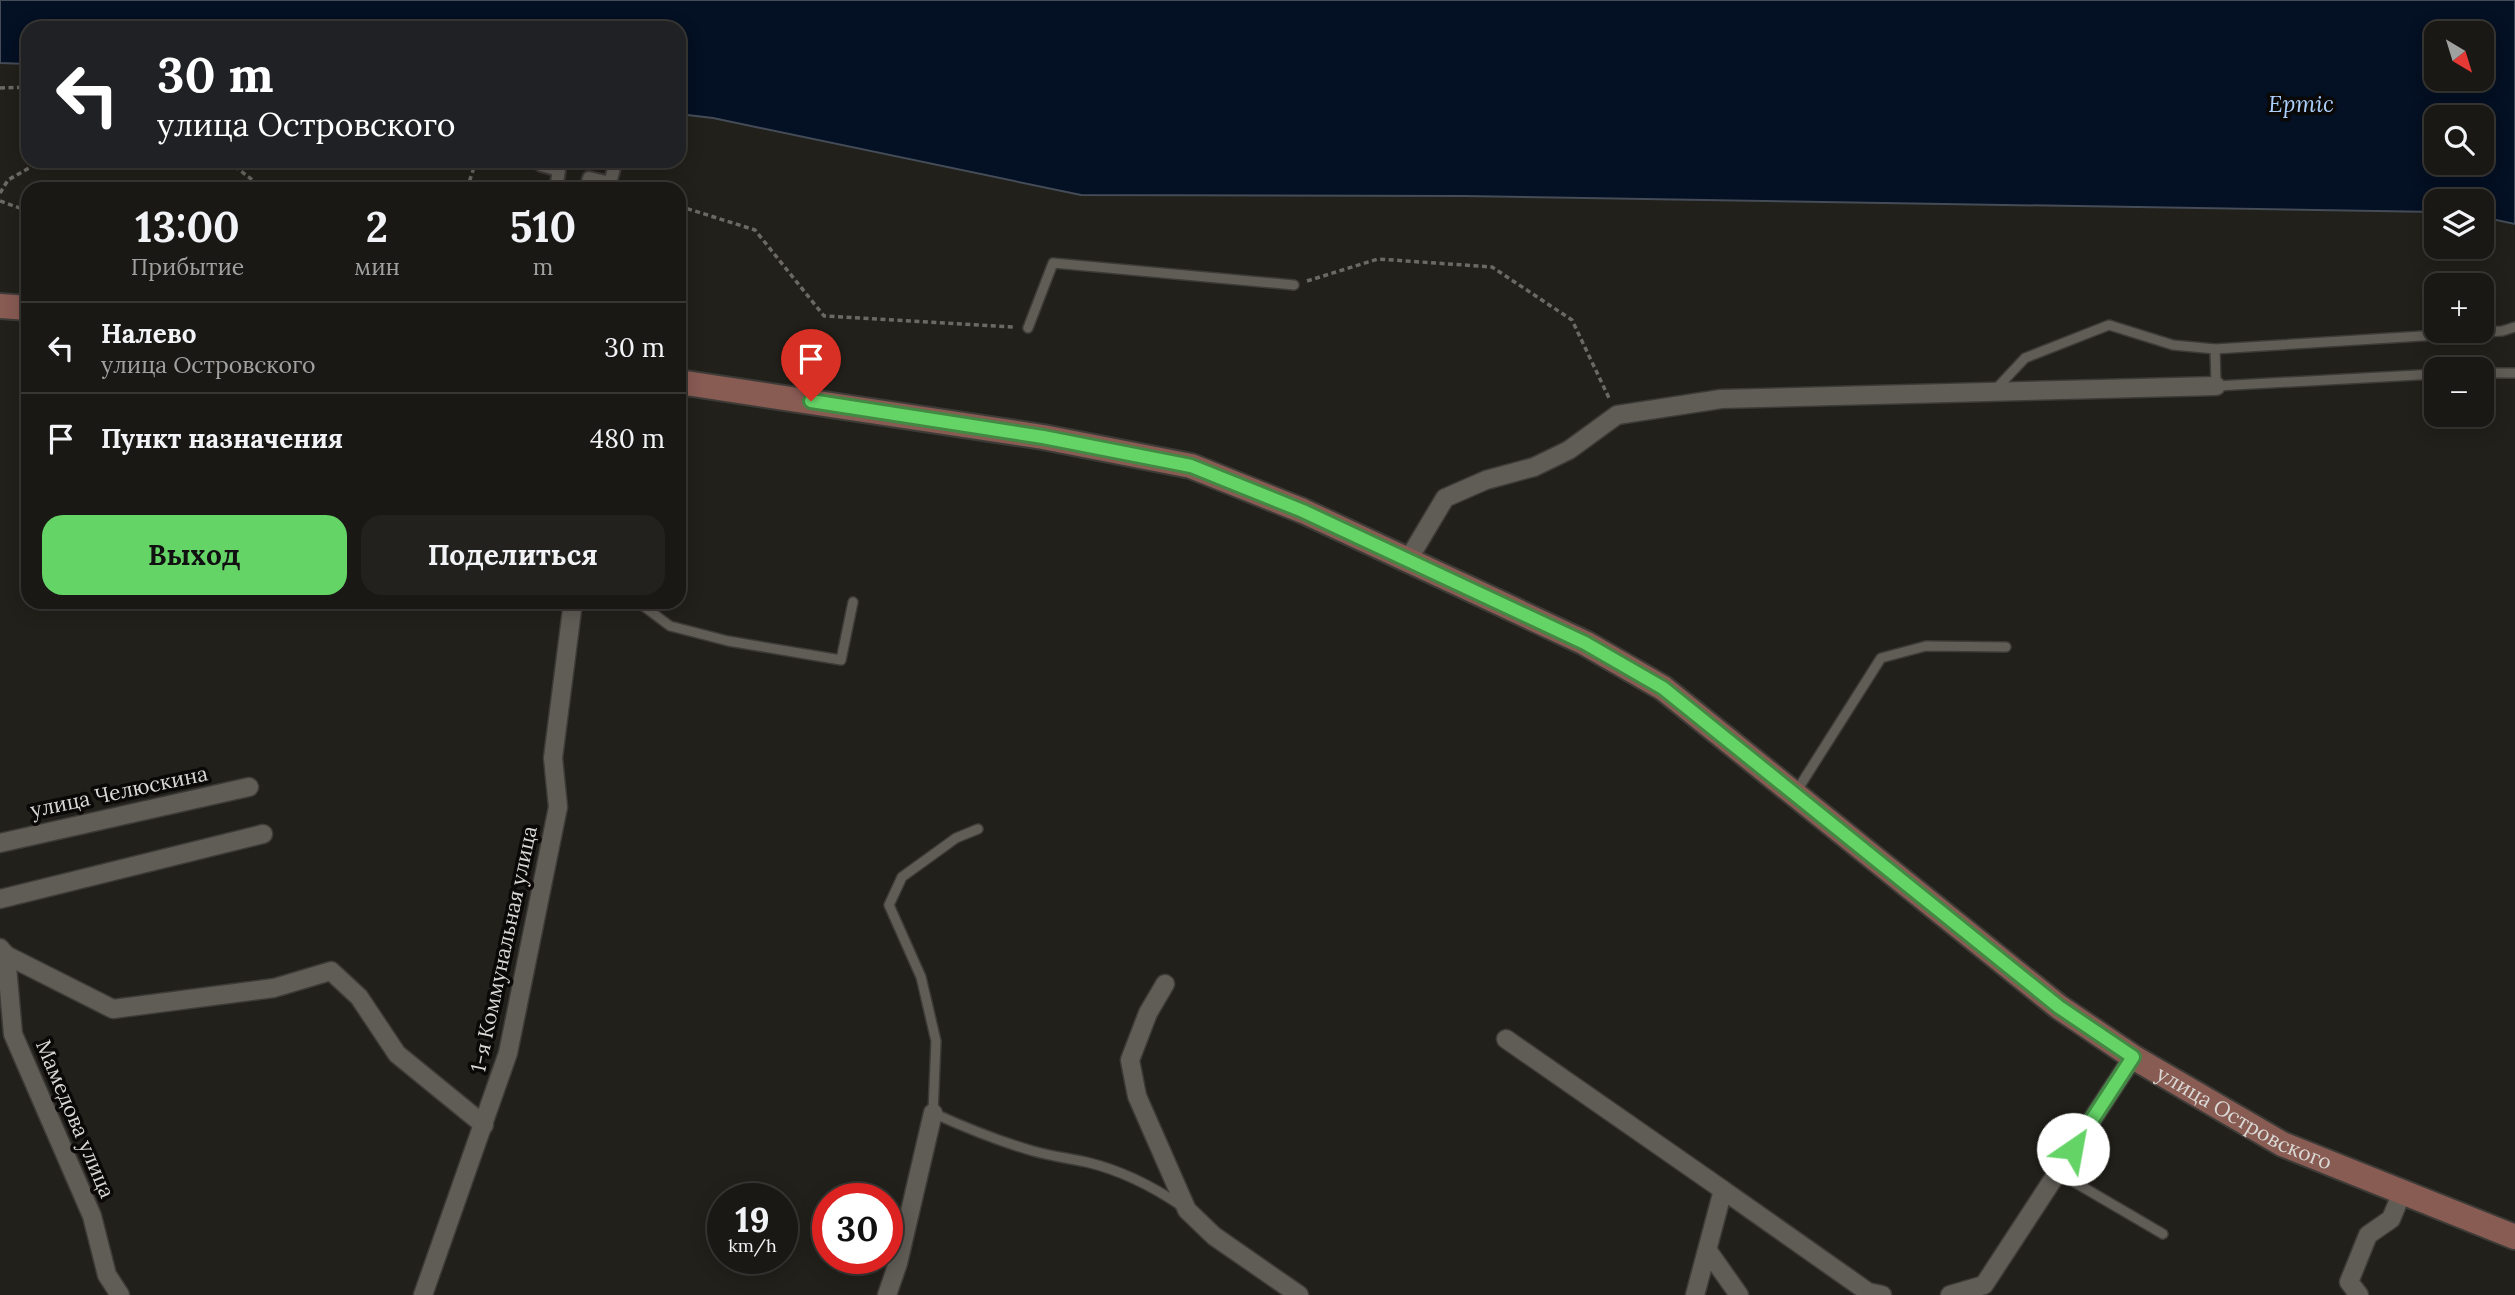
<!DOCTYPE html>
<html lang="ru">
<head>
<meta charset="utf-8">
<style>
  body { margin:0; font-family:Lora,serif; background:#23211d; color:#f1f3f6; height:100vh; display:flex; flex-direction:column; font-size:26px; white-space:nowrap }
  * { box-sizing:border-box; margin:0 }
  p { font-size:23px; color:#9fa0a0 }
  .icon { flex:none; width:38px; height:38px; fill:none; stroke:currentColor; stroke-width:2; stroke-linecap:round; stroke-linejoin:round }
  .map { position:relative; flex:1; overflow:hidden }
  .sheet { position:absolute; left:21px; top:182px; width:665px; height:427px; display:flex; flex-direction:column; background:#1a1814; border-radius:21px; box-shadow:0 4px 18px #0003,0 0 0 2px #383734 }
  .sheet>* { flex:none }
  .top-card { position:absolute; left:21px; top:21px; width:665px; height:147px; border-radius:21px; box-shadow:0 4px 18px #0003,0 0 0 2px #383734; background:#202124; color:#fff; overflow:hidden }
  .needle { width:46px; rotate:142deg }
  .fabs { position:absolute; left:2424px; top:21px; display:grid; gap:14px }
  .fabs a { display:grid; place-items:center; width:70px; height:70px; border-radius:14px; background:#1a1814; box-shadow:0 4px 18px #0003,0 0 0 2px #383734; font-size:35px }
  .speed { position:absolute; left:707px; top:1183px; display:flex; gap:14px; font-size:35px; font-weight:700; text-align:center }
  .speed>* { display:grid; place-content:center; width:91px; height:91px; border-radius:50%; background:#1a1814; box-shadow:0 4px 18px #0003,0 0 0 2px #383734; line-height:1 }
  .speed small { font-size:18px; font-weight:400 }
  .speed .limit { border:10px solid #d22; background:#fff; color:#111 }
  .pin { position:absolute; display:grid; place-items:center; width:60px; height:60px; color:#fff; margin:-72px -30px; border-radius:50% 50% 50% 0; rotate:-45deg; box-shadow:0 0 7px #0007 }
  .pin .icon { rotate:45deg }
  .me { position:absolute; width:77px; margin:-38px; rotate:33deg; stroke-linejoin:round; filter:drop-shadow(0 0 5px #0008) }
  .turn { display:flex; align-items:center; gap:24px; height:147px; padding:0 21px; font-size:32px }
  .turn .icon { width:91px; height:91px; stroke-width:2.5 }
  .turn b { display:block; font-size:49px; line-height:60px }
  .eta { display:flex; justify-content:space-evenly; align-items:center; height:119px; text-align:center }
  .eta b { font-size:42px; font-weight:700; line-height:49px }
  .button { display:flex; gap:14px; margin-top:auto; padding:14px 21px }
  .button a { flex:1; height:80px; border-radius:21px; background:#65d467; color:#111; font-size:28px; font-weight:700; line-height:80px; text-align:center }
  .button a+a { background:#23211d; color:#f1f3f6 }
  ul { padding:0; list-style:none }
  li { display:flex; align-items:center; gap:21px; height:91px; padding:0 21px; border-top:2px solid #383734 }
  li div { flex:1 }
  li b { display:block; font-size:26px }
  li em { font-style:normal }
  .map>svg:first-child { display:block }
  .water { fill:#041023; stroke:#444c58; stroke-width:2; fill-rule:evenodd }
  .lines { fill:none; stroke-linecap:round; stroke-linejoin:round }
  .service-casing { stroke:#3d3b37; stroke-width:12 }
  .pedestrian-casing { stroke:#3d3b37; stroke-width:16 }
  .minor-casing { stroke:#3d3b37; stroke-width:21 }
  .secondary-casing { stroke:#3d3b37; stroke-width:28 }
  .path { stroke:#6b6963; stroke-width:3.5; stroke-dasharray:5 3.5; stroke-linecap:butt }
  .service { stroke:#605d57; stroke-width:9 }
  .pedestrian { stroke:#605d57; stroke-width:12 }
  .minor { stroke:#605d57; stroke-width:18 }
  .secondary { stroke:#885b53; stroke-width:24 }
  .route-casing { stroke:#428a43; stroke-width:18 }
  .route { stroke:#65d467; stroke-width:12 }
  .labels { text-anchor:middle; stroke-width:7; stroke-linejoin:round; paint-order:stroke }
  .street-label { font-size:21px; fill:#dad8d4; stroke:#0a0907 }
  .water-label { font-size:23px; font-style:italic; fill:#accffb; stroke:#0a0907 }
</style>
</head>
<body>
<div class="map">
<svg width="2515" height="1295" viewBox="0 0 2515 1295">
  <rect width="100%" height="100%" fill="#22201a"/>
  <path class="water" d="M 0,0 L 2515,0 L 2515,224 L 2482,217 L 2482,201 L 2436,201 L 2436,212 L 1464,196 L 1081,195 L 713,118 L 679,114 L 679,28 L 28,28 L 28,64 L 0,63 ZM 2436,33 L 2482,33 L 2482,79 L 2436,79 ZM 2482,117 L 2482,163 L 2436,163 L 2436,117 Z"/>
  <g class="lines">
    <g class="service-casing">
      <g id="service">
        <polyline points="1028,328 1053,263 1294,285"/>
        <polyline points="2482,373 2515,373"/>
        <polyline points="2436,374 2216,386 2215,349 2502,331 2515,327"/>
        <polyline points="1995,390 2025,358 2109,325 2173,345 2215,349"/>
        <polyline points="638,602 670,626 728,641 841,660 853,602"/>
        <polyline points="1796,792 1881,658 1926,646 2006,647"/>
        <path d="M 978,829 L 956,838 L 902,877 L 889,905 L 921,977 L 936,1041 L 933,1113 C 966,1128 998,1141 1033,1151 C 1050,1156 1068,1158 1086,1162 C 1120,1170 1154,1187 1183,1207"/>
        <polyline points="2057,1172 2163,1234"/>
      </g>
    </g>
    <g class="pedestrian-casing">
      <g id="pedestrian">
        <polyline points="543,161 541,165 559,170 556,189"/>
        <polyline points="586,189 589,178 610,183 616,161"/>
      </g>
    </g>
    <g class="minor-casing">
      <g id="minor">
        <polyline points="1408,560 1445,498 1486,480 1534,467 1569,450 1617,415 1721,399 2216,386"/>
        <polyline points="0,843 249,787"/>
        <polyline points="0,899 263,834"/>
        <polyline points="0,948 6,955 113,1009 274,988 331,971 359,997 397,1054 484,1125"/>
        <polyline points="6,955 13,1034 92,1216 107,1275 120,1295"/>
        <polyline points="1165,984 1148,1013 1130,1060 1137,1096 1187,1210 1214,1236 1299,1295"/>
        <polyline points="1506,1039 1723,1190 1695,1295"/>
        <polyline points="1723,1190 1868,1292 1882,1295"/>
        <polyline points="1708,1251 1739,1295"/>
        <polyline points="423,1295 508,1053 558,807 553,758 573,602"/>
        <polyline points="887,1295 898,1263 933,1113"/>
        <polyline points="1950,1295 1984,1285 2133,1057"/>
        <polyline points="2359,1295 2349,1282 2368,1235 2391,1219 2403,1190"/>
      </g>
    </g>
    <g class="secondary-casing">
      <g id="secondary">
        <polyline points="0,306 28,308"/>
        <path id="s1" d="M 679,382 L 1043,437 L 1191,466 L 1303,511 L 1408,560 L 1585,643 L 1663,688 L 2059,1007 L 2133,1057 L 2282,1144 L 2515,1237"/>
      </g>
    </g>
    <g class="path">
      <polyline points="0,88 28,87"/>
      <polyline points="228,161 264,189"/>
      <polyline points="467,189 476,161"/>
      <polyline points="0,193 8,180 41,161"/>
      <polyline points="0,201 28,211"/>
      <polyline points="679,206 755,230 824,316 1014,327"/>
      <polyline points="1307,281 1378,259 1492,267 1572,320 1609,398"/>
    </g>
    <use href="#service" class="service"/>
    <use href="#pedestrian" class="pedestrian"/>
    <use href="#minor" class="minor"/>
    <use href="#secondary" class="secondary"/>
  </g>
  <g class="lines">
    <g class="route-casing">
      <polyline id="route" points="811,401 1043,437 1191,466 1303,511 1585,643 1663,688 2059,1007 2133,1057 2073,1149"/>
    </g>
    <use href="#route" class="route"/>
  </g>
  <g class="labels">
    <g class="street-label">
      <text transform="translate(119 792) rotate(-12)" y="7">улица Челюскина</text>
      <text transform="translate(504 949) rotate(-78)" y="7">1-я Коммунальная улица</text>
      <text dy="7" stroke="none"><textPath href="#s1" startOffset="1766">улица Островского</textPath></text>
      <text transform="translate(75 1119) rotate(67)" y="7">Мамедова улица</text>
    </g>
    <g class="water-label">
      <text x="2301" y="112">Ертіс</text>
    </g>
  </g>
</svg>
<div class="fabs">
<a><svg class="needle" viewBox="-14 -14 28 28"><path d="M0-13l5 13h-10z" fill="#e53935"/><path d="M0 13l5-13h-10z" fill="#9fa0a0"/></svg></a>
<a><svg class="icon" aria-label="search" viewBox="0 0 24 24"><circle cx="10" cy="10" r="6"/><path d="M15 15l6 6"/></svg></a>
<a><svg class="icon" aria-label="layers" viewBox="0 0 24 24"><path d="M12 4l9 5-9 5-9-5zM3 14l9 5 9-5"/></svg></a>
<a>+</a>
<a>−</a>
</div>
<div class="speed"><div>19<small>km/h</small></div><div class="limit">30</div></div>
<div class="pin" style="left:811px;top:401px;background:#d93025"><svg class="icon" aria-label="arrive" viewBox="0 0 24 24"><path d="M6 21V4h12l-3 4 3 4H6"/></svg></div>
<svg class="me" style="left:2073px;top:1149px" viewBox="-20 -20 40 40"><circle r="19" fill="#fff"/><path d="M0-13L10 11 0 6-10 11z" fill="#65d467"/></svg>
<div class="top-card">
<div class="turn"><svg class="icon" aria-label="left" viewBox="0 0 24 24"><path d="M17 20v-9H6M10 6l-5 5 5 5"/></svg><div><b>30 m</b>улица Островского</div></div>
</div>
<section class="sheet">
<div class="eta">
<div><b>13:00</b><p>Прибытие</p></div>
<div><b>2</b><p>мин</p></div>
<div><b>510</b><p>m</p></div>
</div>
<ul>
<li><svg class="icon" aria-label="left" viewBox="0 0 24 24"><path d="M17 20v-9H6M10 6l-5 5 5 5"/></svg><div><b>Налево</b><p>улица Островского</p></div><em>30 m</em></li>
<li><svg class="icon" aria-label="arrive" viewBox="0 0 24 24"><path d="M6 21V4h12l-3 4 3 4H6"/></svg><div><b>Пункт назначения</b></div><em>480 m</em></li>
</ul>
<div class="button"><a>Выход</a><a>Поделиться</a></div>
</section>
</div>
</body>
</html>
